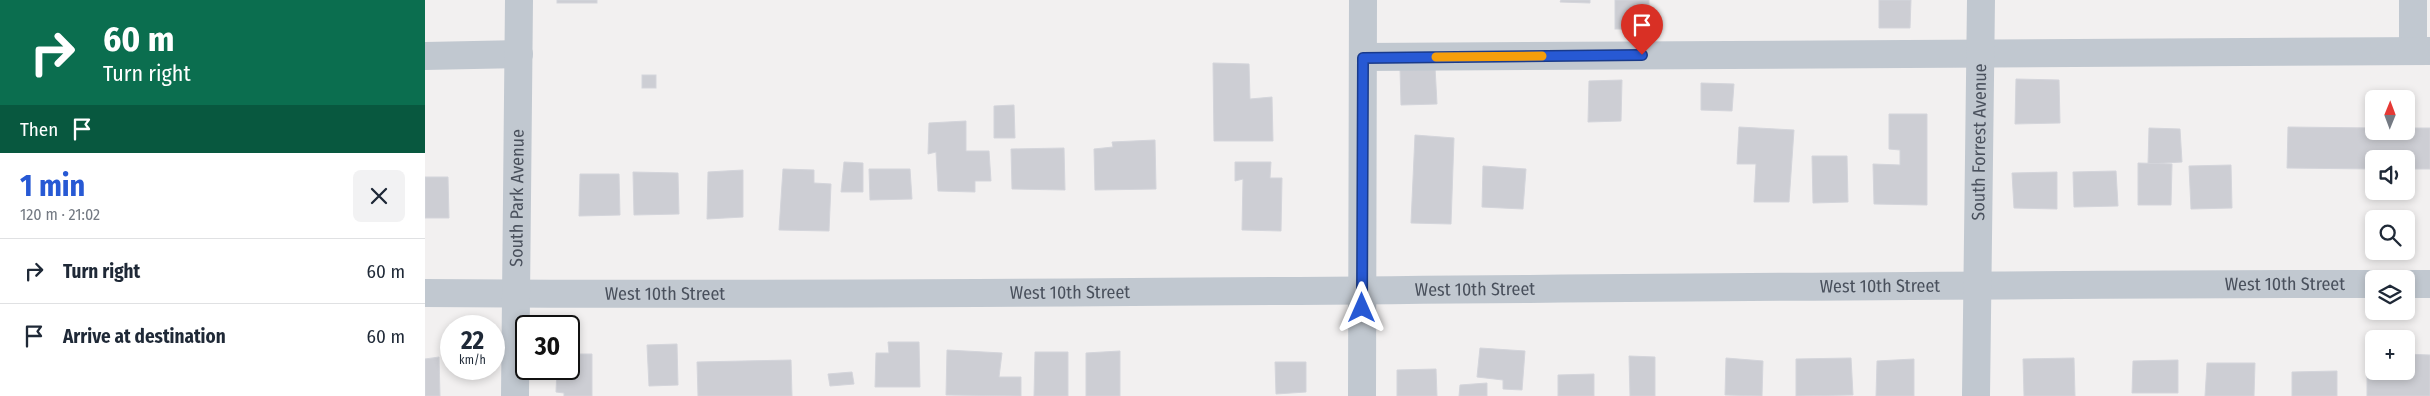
<!DOCTYPE html>
<html lang="en">
<head>
<meta charset="utf-8">
<style>
  body { margin:0; font-family:"Fira Sans Condensed",sans-serif; background:#f2f2f3; color:#1f2937; height:100vh; display:flex; flex-direction:column; font-size:19px; white-space:nowrap }
  * { box-sizing:border-box; margin:0 }
  p { font-size:16px; color:#747a83 }
  .icon { flex:none; width:28px; height:28px; fill:none; stroke:currentColor; stroke-width:2; stroke-linecap:round; stroke-linejoin:round }
  .map { position:relative; flex:1; overflow:hidden }
  .side { display:flex; flex-direction:column; background:#fff; width:425px }
  .side>* { flex:none }
  .guide { background:#0b6e4f; color:#fff; overflow:hidden }
  .needle { width:32px; rotate:1deg }
  .fabs { position:absolute; left:1940px; top:90px; display:grid; gap:10px }
  .fabs a { display:grid; place-items:center; width:50px; height:50px; border-radius:8px; background:#fff; box-shadow:0 2px 8px #0003; font-size:25px }
  .speed { position:absolute; left:15px; top:315px; display:flex; gap:10px; font-size:25px; font-weight:700; text-align:center }
  .speed>* { display:grid; place-content:center; width:65px; height:65px; border-radius:50%; background:#fff; box-shadow:0 2px 8px #0003; line-height:1 }
  .speed small { font-size:12px; font-weight:400 }
  .speed .limit { border:2px solid #111; border-radius:8px; background:#fff; color:#111 }
  .pin { position:absolute; display:grid; place-items:center; width:42px; height:42px; color:#fff; margin:-51px -21px; border-radius:50% 50% 50% 0; rotate:-45deg; box-shadow:0 0 5px #0007 }
  .pin .icon { rotate:45deg }
  .me { position:absolute; width:55px; margin:-28px; rotate:0deg; stroke-linejoin:round; filter:drop-shadow(0 0 4px #0008) }
  .turn { display:flex; align-items:center; gap:18px; height:105px; padding:0 20px; font-size:22px }
  .turn .icon { width:65px; height:65px; stroke-width:2.5 }
  .turn b { display:block; font-size:35px; line-height:42px }
  .then { display:flex; align-items:center; height:48px; padding:0 20px; background:#0003; gap:10px; font-size:19px }
  .round { display:grid; place-items:center; flex:none; width:52px; height:52px; border-radius:8px; background:#f2f2f3 }
  .summary { display:flex; align-items:center; justify-content:space-between; height:85px; padding:0 20px }
  h1 { font-size:30px; font-weight:700; line-height:38px; color:#2759d4 }
  ul { padding:0; list-style:none }
  li { display:flex; align-items:center; gap:15px; height:65px; padding:0 20px; border-top:1px solid #e0e1e3 }
  li div { flex:1 }
  li b { display:block; font-size:19px }
  li em { font-style:normal }
  main { display:flex; flex:1; min-height:0 }
  .map>svg:first-child { display:block }
  .building { fill:#cdced4; stroke:#d4d5db }
  .lines { fill:none; stroke-linecap:round; stroke-linejoin:round }
  .minor { stroke:#c1c8d0; stroke-width:28 }
  .route-casing { stroke:#193a8a; stroke-width:12 }
  .route { stroke:#2759d4; stroke-width:9 }
  .slow { stroke:#f59e0b; stroke-width:9 }
  .labels { text-anchor:middle; stroke-width:4; stroke-linejoin:round; paint-order:stroke }
  .street-label { font-size:18px; fill:#49505c; stroke:#fff }
</style>
</head>
<body>
<main>
<section class="side">
<div class="guide">
<div class="turn"><svg class="icon" aria-label="right" viewBox="0 0 24 24"><path d="M7 20v-9h11M14 6l5 5-5 5"/></svg><div><b>60 m</b>Turn right</div></div>
<div class="then">Then<svg class="icon" aria-label="arrive" viewBox="0 0 24 24"><path d="M6 21V4h12l-3 4 3 4H6"/></svg></div>
</div>
<div class="summary"><div><h1>1 min</h1><p>120 m · 21:02</p></div><a class="round"><svg class="icon" aria-label="close" viewBox="0 0 24 24"><path d="M6 6l12 12M18 6L6 18"/></svg></a></div>
<ul>
<li><svg class="icon" aria-label="right" viewBox="0 0 24 24"><path d="M7 20v-9h11M14 6l5 5-5 5"/></svg><div><b>Turn right</b></div><em>60 m</em></li>
<li><svg class="icon" aria-label="arrive" viewBox="0 0 24 24"><path d="M6 21V4h12l-3 4 3 4H6"/></svg><div><b>Arrive at destination</b></div><em>60 m</em></li>
</ul>
</section>
<div class="map">
<svg width="2005" height="396" viewBox="0 0 2005 396">
  <rect width="100%" height="100%" fill="#f2f0f0"/>
  <g class="building">
    <rect x="132" y="0" width="40" height="3"/>
    <polygon points="1136,0 1165,0 1165,3 1135,2"/>
    <rect x="1190" y="0" width="34" height="29"/>
    <polygon points="1454,0 1486,0 1485,28 1454,28"/>
    <polygon points="788,63 824,64 825,99 847,97 848,141 789,141"/>
    <polygon points="1010,67 1012,104 976,105 975,68"/>
    <rect x="217" y="75" width="14" height="13"/>
    <polygon points="1591,79 1634,80 1635,123 1590,124"/>
    <polygon points="1197,80 1196,121 1163,122 1164,81"/>
    <polygon points="1276,83 1309,84 1307,111 1276,110"/>
    <polygon points="589,105 590,138 569,138 569,106"/>
    <polygon points="1464,114 1502,114 1502,205 1449,204 1448,164 1475,165 1475,150 1464,149"/>
    <polygon points="541,121 541,151 564,151 566,181 550,181 550,192 513,191 511,152 503,154 504,123"/>
    <polygon points="1314,127 1369,130 1364,202 1329,202 1331,164 1312,164"/>
    <polygon points="1863,127 1949,128 1949,131 1981,131 1981,128 2005,128 2005,169 1981,169 1981,159 1949,159 1949,169 1862,168"/>
    <polygon points="1724,128 1755,129 1757,162 1723,164"/>
    <polygon points="990,135 1029,138 1026,224 986,223"/>
    <polygon points="730,140 731,189 670,190 669,149 688,147 687,142"/>
    <polygon points="639,148 640,190 587,189 586,149"/>
    <polygon points="1387,156 1422,156 1423,202 1388,203"/>
    <polygon points="419,162 438,163 438,192 416,192"/>
    <polygon points="810,162 846,162 845,178 857,178 856,231 817,230 818,179 810,181"/>
    <polygon points="1713,163 1747,164 1746,205 1713,205"/>
    <polygon points="1806,165 1807,208 1766,209 1764,166"/>
    <polygon points="1058,166 1101,169 1098,209 1057,207"/>
    <polygon points="358,169 389,170 389,183 406,184 404,231 354,230"/>
    <polygon points="444,169 485,169 487,199 445,200"/>
    <polygon points="318,170 318,217 282,219 283,172"/>
    <polygon points="1691,171 1693,206 1649,207 1648,172"/>
    <polygon points="208,172 253,173 254,214 209,215"/>
    <polygon points="1632,172 1632,209 1589,208 1587,173"/>
    <polygon points="155,174 194,174 195,215 154,216"/>
    <polygon points="0,177 23,177 24,218 0,218"/>
    <polygon points="463,342 494,342 495,387 450,387 451,353 464,353"/>
    <polygon points="252,344 253,385 224,386 222,345"/>
    <polygon points="1055,348 1100,351 1097,390 1078,389 1078,380 1052,377"/>
    <polygon points="522,350 577,353 574,377 596,377 596,396 521,395"/>
    <polygon points="695,351 695,396 661,396 661,353"/>
    <polygon points="610,352 643,352 643,396 609,396"/>
    <polygon points="1942,353 1949,354 1949,371 1981,371 1981,354 2005,355 2005,396 1942,396"/>
    <polygon points="144,354 167,354 167,396 139,396 139,393 131,392 132,369 144,369"/>
    <polygon points="1204,356 1230,357 1230,396 1205,396"/>
    <polygon points="14,357 15,396 0,396 0,359"/>
    <polygon points="1301,358 1338,361 1337,396 1300,395"/>
    <polygon points="1426,358 1428,395 1371,396 1371,359"/>
    <polygon points="1649,358 1650,396 1599,396 1598,359"/>
    <polygon points="1489,359 1489,396 1451,396 1452,361"/>
    <polygon points="366,360 367,396 273,396 272,362"/>
    <polygon points="1753,360 1753,393 1707,393 1708,361"/>
    <polygon points="850,362 881,362 881,392 851,394"/>
    <polygon points="1782,363 1830,363 1829,396 1780,396"/>
    <polygon points="1011,369 1012,396 972,396 972,370"/>
    <polygon points="1912,371 1912,396 1867,396 1867,372"/>
    <polygon points="427,372 429,384 405,386 403,374"/>
    <polygon points="1169,374 1169,396 1133,396 1133,375"/>
    <polygon points="1062,383 1062,396 1034,396 1035,385"/>
  </g>
  <g class="lines">
    <g class="minor">
      <polyline points="1988,0 1988,51"/>
      <polyline points="0,56 94,54"/>
      <polyline points="938,57 2005,51"/>
      <polyline points="1981,284 2005,284"/>
      <path id="s1" d="M 0,293 C 650,297 1299,284 1949,284"/>
      <path id="s2" d="M 90,396 L 94,0"/>
      <polyline points="937,396 938,0"/>
      <path id="s3" d="M 1551,396 L 1556,0"/>
    </g>
  </g>
  <g class="lines">
    <g class="route-casing">
      <polyline id="route" points="937,308 938,58 1217,55"/>
    </g>
    <use href="#route" class="route"/>
    <polyline class="slow" points="1011,57 1117,56"/>
  </g>
  <g class="labels">
    <g class="street-label">
      <text dy="6" stroke="none"><textPath href="#s3" startOffset="254">South Forrest Avenue</textPath></text>
      <text dy="6" stroke="none"><textPath href="#s2" startOffset="198">South Park Avenue</textPath></text>
      <text dy="6" stroke="none"><textPath href="#s1" startOffset="1860">West 10th Street</textPath></text>
      <text dy="6" stroke="none"><textPath href="#s1" startOffset="1455">West 10th Street</textPath></text>
      <text dy="6" stroke="none"><textPath href="#s1" startOffset="1050">West 10th Street</textPath></text>
      <text dy="6" stroke="none"><textPath href="#s1" startOffset="645">West 10th Street</textPath></text>
      <text dy="6" stroke="none"><textPath href="#s1" startOffset="240">West 10th Street</textPath></text>
    </g>
  </g>
</svg>
<div class="fabs">
<a><svg class="needle" viewBox="-14 -14 28 28"><path d="M0-13l5 13h-10z" fill="#e53935"/><path d="M0 13l5-13h-10z" fill="#747a83"/></svg></a>
<a><svg class="icon" aria-label="sound" viewBox="0 0 24 24"><path d="M4 9h4l5-4v14l-5-4H4zM17 9q2 3 0 6"/></svg></a>
<a><svg class="icon" aria-label="search" viewBox="0 0 24 24"><circle cx="10" cy="10" r="6"/><path d="M15 15l6 6"/></svg></a>
<a><svg class="icon" aria-label="layers" viewBox="0 0 24 24"><path d="M12 4l9 5-9 5-9-5zM3 14l9 5 9-5"/></svg></a>
<a>+</a>
</div>
<div class="speed"><div>22<small>km/h</small></div><div class="limit">30</div></div>
<div class="pin" style="left:1217px;top:55px;background:#d93025"><svg class="icon" aria-label="arrive" viewBox="0 0 24 24"><path d="M6 21V4h12l-3 4 3 4H6"/></svg></div>
<svg class="me" style="left:937px;top:308px" viewBox="-20 -20 40 40"><path d="M0-17L14 15 0 8-14 15z" fill="#2759d4" stroke="#fff" stroke-width="4"/></svg>
</div>
</main>
</body>
</html>
